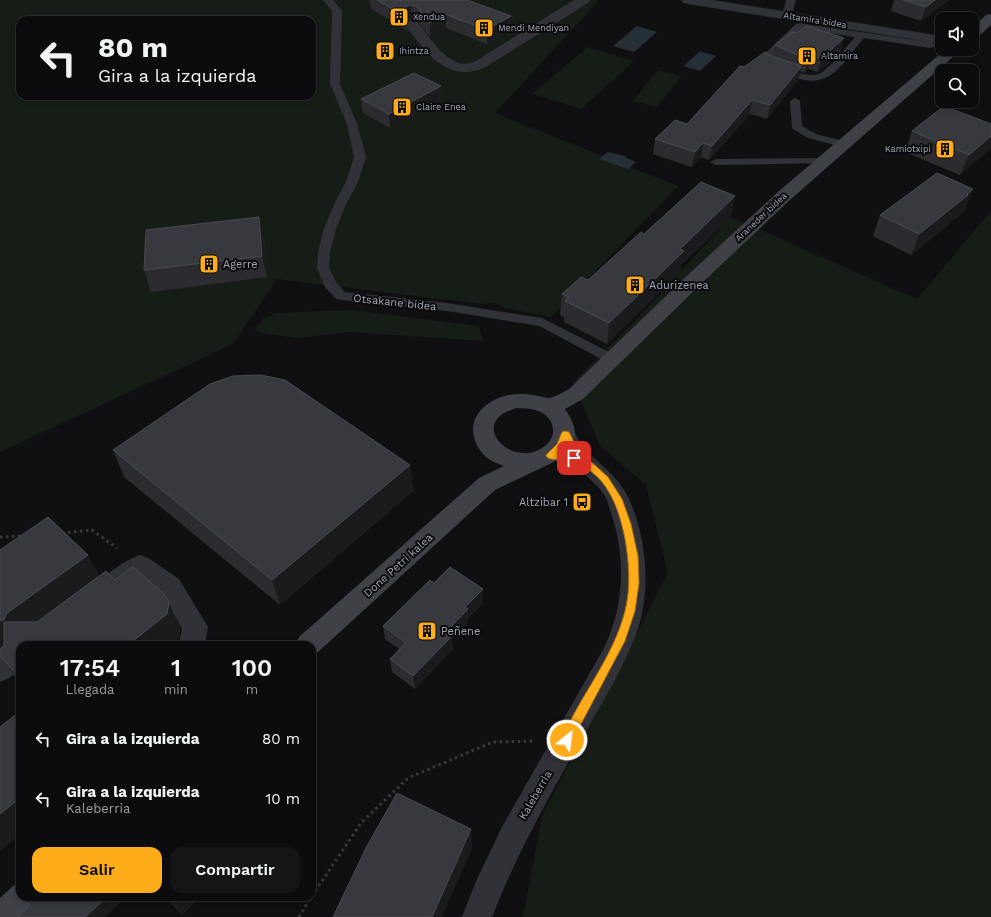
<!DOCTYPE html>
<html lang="es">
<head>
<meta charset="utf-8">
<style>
  body { margin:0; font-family:"Work Sans",sans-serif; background:#151517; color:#f1f3f6; height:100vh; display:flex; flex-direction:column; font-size:15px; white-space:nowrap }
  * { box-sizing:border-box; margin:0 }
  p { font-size:13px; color:#9a9b9e }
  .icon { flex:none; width:22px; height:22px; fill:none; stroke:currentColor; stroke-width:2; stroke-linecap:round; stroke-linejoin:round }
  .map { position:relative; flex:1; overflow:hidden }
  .side { position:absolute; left:16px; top:641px; width:300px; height:260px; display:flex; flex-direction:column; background:#0c0c0e; border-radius:12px; box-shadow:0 2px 6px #0003,0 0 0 1px #2c2c2e }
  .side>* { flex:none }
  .top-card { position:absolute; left:16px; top:16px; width:300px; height:84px; border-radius:12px; box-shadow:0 2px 6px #0003,0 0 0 1px #2c2c2e; background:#0c0c0e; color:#f1f3f6; overflow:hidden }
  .tools { position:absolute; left:935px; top:12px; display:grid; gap:8px }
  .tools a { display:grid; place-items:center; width:44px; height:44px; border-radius:8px; background:#0c0c0e; box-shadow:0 2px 6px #0003,0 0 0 1px #2c2c2e; font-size:20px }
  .pin { position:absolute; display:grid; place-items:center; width:34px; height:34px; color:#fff; margin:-17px; border-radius:8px; box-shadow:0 2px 6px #0006 }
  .me { position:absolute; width:44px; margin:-22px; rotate:29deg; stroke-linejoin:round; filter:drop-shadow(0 0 3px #0008) }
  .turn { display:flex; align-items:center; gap:14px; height:84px; padding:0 16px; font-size:18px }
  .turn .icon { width:52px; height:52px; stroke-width:2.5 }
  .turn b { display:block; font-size:28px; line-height:34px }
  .eta { display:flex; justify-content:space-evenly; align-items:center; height:68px; text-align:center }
  .eta b { font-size:24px; font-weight:600; line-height:28px }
  .button { display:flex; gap:8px; margin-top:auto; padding:8px 16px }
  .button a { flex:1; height:46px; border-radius:12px; background:#ffac1b; color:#111; font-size:16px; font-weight:600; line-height:46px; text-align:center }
  .button a+a { background:#151517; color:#f1f3f6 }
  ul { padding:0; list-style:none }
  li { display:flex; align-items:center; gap:12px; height:60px; padding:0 16px }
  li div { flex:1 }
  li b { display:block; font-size:15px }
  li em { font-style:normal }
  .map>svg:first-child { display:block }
  .green { fill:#161d17; fill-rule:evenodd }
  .water { fill:#262f36 }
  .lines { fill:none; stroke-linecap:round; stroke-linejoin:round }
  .path { stroke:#37393e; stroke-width:3; stroke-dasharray:2.5 3.5; stroke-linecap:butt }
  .lane { fill:#313237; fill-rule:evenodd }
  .street { fill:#313237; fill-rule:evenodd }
  .secondary { fill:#3f4147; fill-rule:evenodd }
  .wall { fill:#2c2c30 }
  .shaded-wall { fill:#1b1b1e }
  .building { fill:#38393e; stroke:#484b51 }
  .route { fill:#ffac1b; stroke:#a67012; fill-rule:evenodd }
  .labels { text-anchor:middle; stroke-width:4; stroke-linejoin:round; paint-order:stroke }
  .far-poi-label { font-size:9px; fill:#a0a7b4; stroke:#0b0b0d; text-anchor:start }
  .far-street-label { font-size:9px; fill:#a0a7b4; stroke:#0b0b0d }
  .poi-label { font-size:11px; fill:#a0a7b4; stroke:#0b0b0d; text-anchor:start }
  .street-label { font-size:11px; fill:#a0a7b4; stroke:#0b0b0d }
</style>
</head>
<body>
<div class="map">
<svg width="991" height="917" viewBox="0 0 991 917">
  <rect width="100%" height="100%" fill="#101012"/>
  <g class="green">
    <path d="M 0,0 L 599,0 L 495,113 L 678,186 L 551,317 L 509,309 L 494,303 L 481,304 L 277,279 L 233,344 L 0,452 ZM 20,20 L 312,20 L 312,96 L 20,96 Z"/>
    <polygon points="588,47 634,61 581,109 532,94"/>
    <polygon points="658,70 681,76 657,107 633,101"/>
    <polygon points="991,211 991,917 523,917 542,816 668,573 646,485 600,446 573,382 635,321 731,217 917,299"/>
    <polygon points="353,310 479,326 483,341 348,332 298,338 266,334 259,332 254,327 261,323 262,319 276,313"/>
  </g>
  <g class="water">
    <polygon points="637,26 657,32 634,52 613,46"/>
    <polygon points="700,51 716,56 700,71 684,66"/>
    <polygon points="608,152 625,156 626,158 636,162 628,169 599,159"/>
  </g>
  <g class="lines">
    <g class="path">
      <polyline points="62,533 92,530 117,548"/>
      <polyline points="0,537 23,536"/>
      <polyline points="312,896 361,823 408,778 493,742 534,741"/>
      <polyline points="299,917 311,897"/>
    </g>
    <g class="lane">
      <polygon points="323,0 333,0 342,11 340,84 357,124 366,157 358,182 346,204 336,229 330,252 329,268 336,282 345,292 447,303 542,318 617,356 619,359 617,362 612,364 607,362 539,326 447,311 341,300 336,299 325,287 317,268 318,252 324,229 334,204 346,182 354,157 347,124 330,84 332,11"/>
      <polygon points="786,0 796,0 792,16 787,19 782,16"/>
      <path d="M 799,23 L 929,42 L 940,36 L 942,37 L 942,42 L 931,48 L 864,38 C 836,71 829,93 782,73 C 773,70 763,68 759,59 L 796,24 ZM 801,29 L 855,37 L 835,61 L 821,73 L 815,75 L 802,74 L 769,59 Z"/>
      <polygon points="795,98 800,101 802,126 816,134 847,142 848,144 847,146 843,147 808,138 793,129 792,127 790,101"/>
      <polygon points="824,158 828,159 830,161 828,163 716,165 710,162 716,159"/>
    </g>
    <g class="street">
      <path d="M 574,0 L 590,0 L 588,3 L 484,68 C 477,70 470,73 463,72 C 437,71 419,43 405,24 L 407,21 L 412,20 L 417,21 C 428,35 441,57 459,63 C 464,65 469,63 474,62 Z"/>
      <polygon points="681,0 713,0 942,36 942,44 688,4 683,3"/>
      <path d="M 565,427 L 573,429 C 577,436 580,444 586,450 C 602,467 618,476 629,499 C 644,532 649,573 643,608 C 637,646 608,692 589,726 C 554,788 518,850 492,917 L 462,917 L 477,879 L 503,825 L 603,650 C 623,610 626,565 614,522 C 611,513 609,504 605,496 C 596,482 581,473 570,461 C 563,453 559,444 554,435 L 557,429 Z"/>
      <path d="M 140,555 L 148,558 L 179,579 L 208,627 L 205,645 L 179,645 L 182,628 L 161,593 L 140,578 C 127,588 119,599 102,593 L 99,586 C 106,572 126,560 140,555 Z"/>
      <polygon points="20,644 24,645 20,645 20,670 9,678 0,682 0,655 11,647"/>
    </g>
    <g class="secondary">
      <polygon points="991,14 991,25 977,38 972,39 972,28 986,15"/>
      <path d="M 946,49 L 962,49 L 791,199 L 704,281 L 583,399 L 565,409 C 580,431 578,443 558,460 L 495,490 L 317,653 L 312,655 L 312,645 L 295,645 L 299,637 L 479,478 L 504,466 C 493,462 484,458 478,447 C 461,417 491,394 519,394 C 529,393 543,398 549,398 C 556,397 563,392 569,389 L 690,273 L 779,191 ZM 517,408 C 523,409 530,408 535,410 C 555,415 560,437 542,448 C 510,469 466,421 517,408 Z"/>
      <polygon points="20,883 20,897 39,897 35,908 24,917 0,917 0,898 13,886"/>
    </g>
  </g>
  <g class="wall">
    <polygon points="370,0 467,0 511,16 511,29 487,44 446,28 430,37 417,20 412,19 408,20 409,32 371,9"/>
    <polygon points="894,0 949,0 921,21 891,11"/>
    <polygon points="775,45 841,52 818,72 808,69 805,73 800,72 798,80 767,119 750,114 709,160 701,157 692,167 653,154 655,139 687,124 772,56"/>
    <polygon points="441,86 442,100 390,128 363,113 361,99"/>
    <polygon points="991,124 960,175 905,152 912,131"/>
    <polygon points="973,189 964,210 961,213 959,216 911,255 873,236 880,215"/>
    <polygon points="731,217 681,265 680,272 607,344 564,322 564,317 560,315 562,294 588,280 644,234"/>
    <polygon points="264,238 267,277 151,292 144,270"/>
    <polygon points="113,450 410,465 413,491 280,605 124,477"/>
    <polygon points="0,550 115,580 169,603 180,628 179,639 20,645 20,683 14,676 0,657"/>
    <polygon points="434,583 483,589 483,603 468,618 468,623 452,639 453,649 415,689 392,672 390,659 399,649 385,639 383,626"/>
    <polygon points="166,897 200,897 182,915"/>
  </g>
  <g class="shaded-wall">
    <polygon points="935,0 949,0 921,21 926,7"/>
    <polygon points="411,5 412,19 408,20 408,18 403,11 405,7"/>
    <polygon points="445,14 446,28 430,37 430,23"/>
    <polygon points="511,16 511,29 487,44 487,30"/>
    <polygon points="844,38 841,52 818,72 821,59"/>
    <polygon points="811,55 808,69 805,73 808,59"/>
    <polygon points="802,66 798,80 767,119 770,105"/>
    <polygon points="441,86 442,100 390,128 389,114"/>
    <polygon points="752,100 750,114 709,160 712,146"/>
    <polygon points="991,136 991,149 960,175 969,155"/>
    <polygon points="703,143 701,157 692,167 695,152"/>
    <polygon points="973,189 964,210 961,213 959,216 911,255 919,234"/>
    <polygon points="735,196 731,217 681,265 680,272 607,344 609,323 680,249"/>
    <polygon points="259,217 264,238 267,277 262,256"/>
    <polygon points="410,465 413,491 280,605 272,580"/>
    <polygon points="88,555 101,579 0,653 0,621 7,613"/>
    <polygon points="483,589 483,603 468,618 468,623 452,639 453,649 415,689 413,676 465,607"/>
    <polygon points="169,603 180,628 179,639 171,645 128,645"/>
    <polygon points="20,798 20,834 0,851 0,814"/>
    <polygon points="471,829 472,849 442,917 432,917"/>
    <polygon points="107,897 126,897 105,917 85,917"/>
    <polygon points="175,897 200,897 182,915 171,901"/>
  </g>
  <g class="building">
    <polygon points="377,0 467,0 511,16 487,30 445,14 430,23 416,6 411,5 405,7 403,11 408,18"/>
    <polygon points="903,0 935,0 926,7"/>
    <polygon points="807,26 844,38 821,59 811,55 808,59 806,59 775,45 792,32 796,33"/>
    <polygon points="765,52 774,57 802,66 770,105 752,100 712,146 703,143 695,152 655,139 675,120 687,124 740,66 744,67"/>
    <polygon points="414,73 441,86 389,114 361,99"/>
    <polygon points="944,106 991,124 991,136 969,155 912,131"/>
    <polygon points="937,173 973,189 967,194 968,195 919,234 880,215"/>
    <polygon points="701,182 735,196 680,249 684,251 609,323 565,301 569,297 562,294 581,277 588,280 641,232 644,234"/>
    <polygon points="259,217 262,256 144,270 146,230"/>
    <polygon points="261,375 285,380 410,465 272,580 113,450 210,384 233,376"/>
    <polygon points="48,517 88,555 7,613 4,620 0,621 0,550"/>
    <polygon points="133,567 164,594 169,603 167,614 128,645 20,645 20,678 0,656 0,649 4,646 4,622 37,622 106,571 115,580"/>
    <polygon points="450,567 483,589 465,607 468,609 446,632 452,636 413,676 390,659 406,643 383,626 430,580 434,583"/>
    <polygon points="20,711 20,798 0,814 0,727"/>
    <polygon points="397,793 471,829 432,917 333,917 367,846"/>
    <polygon points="34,897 107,897 85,917 17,917 30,905 28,902"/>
    <polygon points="168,897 175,897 171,901"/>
  </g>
  <path class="route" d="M 565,431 L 569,432 L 576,446 L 587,458 L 608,477 L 622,499 L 631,524 L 638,556 L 639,583 L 635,611 L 625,641 L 571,743 L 567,745 L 563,743 L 561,740 C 580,696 613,658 625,611 C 631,587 629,562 625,539 C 621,519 615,498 602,482 C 596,474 585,468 577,460 C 576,461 550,460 548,458 C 547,457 546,456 546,455 L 557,444 L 562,432 ZM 566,444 L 572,454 L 560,452 Z"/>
  <defs>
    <g id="building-square" transform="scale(1)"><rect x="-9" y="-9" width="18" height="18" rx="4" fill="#ffac1b" stroke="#0b0b0d"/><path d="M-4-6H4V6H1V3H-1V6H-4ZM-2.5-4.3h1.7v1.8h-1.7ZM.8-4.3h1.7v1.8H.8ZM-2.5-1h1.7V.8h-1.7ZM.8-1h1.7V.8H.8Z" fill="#111"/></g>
    <g id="bus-square" transform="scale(1)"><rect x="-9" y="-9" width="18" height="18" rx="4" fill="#ffac1b" stroke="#0b0b0d"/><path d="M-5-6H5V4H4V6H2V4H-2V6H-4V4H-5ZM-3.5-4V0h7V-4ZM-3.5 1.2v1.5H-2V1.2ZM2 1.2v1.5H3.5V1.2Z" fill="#111"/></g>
  </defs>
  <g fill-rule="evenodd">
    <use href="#building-square" x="399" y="17"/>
    <use href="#building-square" x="484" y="28"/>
    <use href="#building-square" x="385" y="51"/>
    <use href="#building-square" x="807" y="56"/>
    <use href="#building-square" x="402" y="107"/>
    <use href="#building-square" x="945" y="149"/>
    <use href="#building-square" x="209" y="264"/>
    <use href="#building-square" x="635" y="285"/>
    <use href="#bus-square" x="582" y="502"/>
    <use href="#building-square" x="427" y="631"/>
  </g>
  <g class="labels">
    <g class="far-poi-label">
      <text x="413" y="20">Xendua</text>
      <text x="498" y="31">Mendi Mendiyan</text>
      <text x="399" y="54">Ihintza</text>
      <text x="821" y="59">Altamira</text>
      <text x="416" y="110">Claire Enea</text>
      <text x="931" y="152" text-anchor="end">Kamiotxipi</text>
    </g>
    <g class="far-street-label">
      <text transform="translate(815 20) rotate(9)" y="3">Altamira bidea</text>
      <text transform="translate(761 217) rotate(-43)" y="3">Araneder bidea</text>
    </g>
    <g class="poi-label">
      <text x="223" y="268">Agerre</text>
      <text x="649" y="289">Adurizenea</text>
      <text x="568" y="506" text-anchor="end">Altzibar 1</text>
      <text x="441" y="635">Peñene</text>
    </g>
    <g class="street-label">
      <text transform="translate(395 302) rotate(6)" y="4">Otsakane bidea</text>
      <text transform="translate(398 565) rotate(-42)" y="4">Done Petri kalea</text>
      <text transform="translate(535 795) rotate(-60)" y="4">Kaleberria</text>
    </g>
  </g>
</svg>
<div class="tools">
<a><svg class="icon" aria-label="sound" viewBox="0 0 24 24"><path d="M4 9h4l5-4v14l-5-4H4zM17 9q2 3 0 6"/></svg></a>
<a><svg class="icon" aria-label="search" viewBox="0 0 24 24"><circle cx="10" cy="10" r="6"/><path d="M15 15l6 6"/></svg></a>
</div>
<div class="pin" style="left:574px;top:458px;background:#d93025"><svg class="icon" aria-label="arrive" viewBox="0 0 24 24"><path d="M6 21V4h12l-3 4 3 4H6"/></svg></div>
<svg class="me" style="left:567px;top:740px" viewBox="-20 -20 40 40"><circle r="17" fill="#ffac1b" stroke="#fff" stroke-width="3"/><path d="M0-11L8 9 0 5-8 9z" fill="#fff"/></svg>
<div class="top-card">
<div class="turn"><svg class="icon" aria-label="left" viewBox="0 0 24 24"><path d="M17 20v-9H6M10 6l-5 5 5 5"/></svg><div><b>80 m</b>Gira a la izquierda</div></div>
</div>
<section class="side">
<div class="eta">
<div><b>17:54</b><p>Llegada</p></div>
<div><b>1</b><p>min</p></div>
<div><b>100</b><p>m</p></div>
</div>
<ul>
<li><svg class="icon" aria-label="left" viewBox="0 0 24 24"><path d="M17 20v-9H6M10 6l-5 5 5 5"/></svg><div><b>Gira a la izquierda</b></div><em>80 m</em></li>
<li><svg class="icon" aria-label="left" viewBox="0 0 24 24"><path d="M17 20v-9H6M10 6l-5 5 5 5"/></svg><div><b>Gira a la izquierda</b><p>Kaleberria</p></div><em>10 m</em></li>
</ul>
<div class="button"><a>Salir</a><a>Compartir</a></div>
</section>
</div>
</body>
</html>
